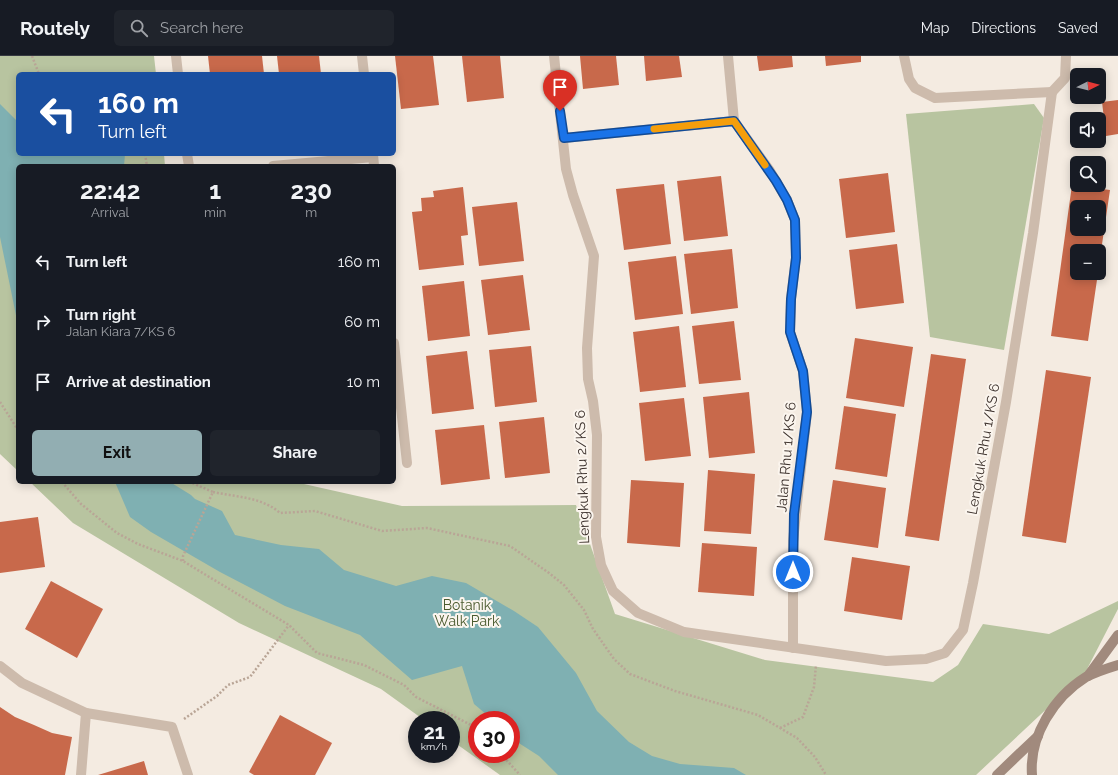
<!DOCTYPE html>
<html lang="en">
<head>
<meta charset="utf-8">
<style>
  body { margin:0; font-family:Raleway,sans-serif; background:#20242c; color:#f1f3f6; height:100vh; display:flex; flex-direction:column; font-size:15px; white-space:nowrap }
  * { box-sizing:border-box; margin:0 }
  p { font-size:13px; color:#9ea1a6 }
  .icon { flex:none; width:22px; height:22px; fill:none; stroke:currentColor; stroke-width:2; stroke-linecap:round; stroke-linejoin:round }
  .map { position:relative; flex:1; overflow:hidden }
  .details { position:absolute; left:16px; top:108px; width:380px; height:320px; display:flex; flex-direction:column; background:#171b24; border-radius:6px; box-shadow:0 2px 10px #0003 }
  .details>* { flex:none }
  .top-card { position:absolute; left:16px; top:16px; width:380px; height:84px; border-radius:6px; box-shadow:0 2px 10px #0003; background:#1a4fa0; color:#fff; overflow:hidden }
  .needle { width:26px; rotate:84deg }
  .tools { position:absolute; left:1070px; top:12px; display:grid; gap:8px }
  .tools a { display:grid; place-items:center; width:36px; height:36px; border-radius:6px; background:#171b24; box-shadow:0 2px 10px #0003; font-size:20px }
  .speed { position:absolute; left:408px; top:655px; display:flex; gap:8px; font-size:20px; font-weight:700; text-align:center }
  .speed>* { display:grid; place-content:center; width:52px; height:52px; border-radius:50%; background:#171b24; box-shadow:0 2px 10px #0003; line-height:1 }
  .speed small { font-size:10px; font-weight:400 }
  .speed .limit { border:6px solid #d22; background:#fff; color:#111 }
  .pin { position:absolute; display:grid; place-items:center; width:34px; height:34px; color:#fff; margin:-41px -17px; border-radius:50% 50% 50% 0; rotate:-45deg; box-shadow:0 0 4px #0007 }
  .pin .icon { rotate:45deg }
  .me { position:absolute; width:44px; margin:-22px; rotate:0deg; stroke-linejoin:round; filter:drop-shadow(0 0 3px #0008) }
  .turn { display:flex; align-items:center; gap:14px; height:84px; padding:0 16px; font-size:18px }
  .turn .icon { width:52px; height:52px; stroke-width:2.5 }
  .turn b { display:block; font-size:28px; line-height:34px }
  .eta { display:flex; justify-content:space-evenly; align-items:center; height:68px; text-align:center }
  .eta b { font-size:24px; font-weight:700; line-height:28px }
  .action { display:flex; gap:8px; margin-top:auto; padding:8px 16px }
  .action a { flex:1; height:46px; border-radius:6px; background:#92aeb2; color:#111; font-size:16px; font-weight:700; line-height:46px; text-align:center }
  .action a+a { background:#20242c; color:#f1f3f6 }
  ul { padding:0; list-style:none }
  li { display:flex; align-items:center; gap:12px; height:60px; padding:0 16px }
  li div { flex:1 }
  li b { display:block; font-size:15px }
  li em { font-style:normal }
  header { display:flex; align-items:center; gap:24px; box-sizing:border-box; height:56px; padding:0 20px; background:#171b24; border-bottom:1px solid #363941 }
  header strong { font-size:19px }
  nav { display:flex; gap:22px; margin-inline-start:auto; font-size:14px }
  .search { width:280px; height:36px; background:#20242c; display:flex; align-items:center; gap:10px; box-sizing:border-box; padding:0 14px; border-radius:6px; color:#9ea1a6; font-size:15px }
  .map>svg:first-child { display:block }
  .green { fill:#b8c4a0; fill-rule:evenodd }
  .water { fill:#7fb0b2 }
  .building { fill:#c8694b; fill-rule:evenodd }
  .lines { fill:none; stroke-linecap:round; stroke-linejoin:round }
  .path { stroke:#b9a596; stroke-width:2.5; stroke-dasharray:2 2; stroke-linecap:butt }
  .lane { stroke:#cdbbac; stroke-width:10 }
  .street { stroke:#cdbbac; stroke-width:10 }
  .secondary { stroke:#a18a7d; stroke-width:10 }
  .route-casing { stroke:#114b97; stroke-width:10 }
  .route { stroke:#1a73e8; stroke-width:7 }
  .slow { stroke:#f59e0b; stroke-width:7 }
  .labels { text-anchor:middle; stroke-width:4; stroke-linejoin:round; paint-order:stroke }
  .street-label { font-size:14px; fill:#3b302b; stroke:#fbf5ee }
  .park-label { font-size:14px; fill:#4a5a2e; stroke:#fbf5ee }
</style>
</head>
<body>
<header>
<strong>Routely</strong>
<div class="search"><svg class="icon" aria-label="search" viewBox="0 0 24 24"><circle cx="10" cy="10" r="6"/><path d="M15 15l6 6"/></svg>Search here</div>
<nav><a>Map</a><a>Directions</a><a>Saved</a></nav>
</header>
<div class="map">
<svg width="1118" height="719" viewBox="0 0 1118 719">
  <rect width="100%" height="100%" fill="#f4ebe1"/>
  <g class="green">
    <polygon points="0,0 154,0 156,18 18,18 18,98 164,98 165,110 18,110 18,415 0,398"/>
    <polygon points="1034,48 1044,62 1004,294 930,281 906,58"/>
    <path d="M 30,426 L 295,426 L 402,450 L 576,449 L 615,558 L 765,604 L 933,626 L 958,609 L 983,568 L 1049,578 L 1118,545 L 1118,553 L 1085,617 L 976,719 L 500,719 L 451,684 L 451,664 L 424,664 L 381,633 L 239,567 L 73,467 ZM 477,664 L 511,664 L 511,698 L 477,698 Z"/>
  </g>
  <g class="water">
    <polygon points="0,48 18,66 18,98 125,98 124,110 18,110 18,269 0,181"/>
    <polygon points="115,426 170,426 191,439 195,443 222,455 235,479 281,489 319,493 344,514 396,530 432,520 466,527 514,555 538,571 576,617 597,655 629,686 652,700 680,708 734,712 746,719 558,719 539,700 511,682 511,664 493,664 474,648 462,610 412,624 360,579 285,550 220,516 151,476 130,461"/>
  </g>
  <g class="building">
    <polygon points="208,0 262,0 264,18 210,18"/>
    <polygon points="277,0 319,0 321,18 279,18"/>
    <polygon points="395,0 433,0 439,49 401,53"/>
    <polygon points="462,0 500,0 504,42 467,46"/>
    <polygon points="580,0 616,0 619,29 583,33"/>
    <polygon points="644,0 679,0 682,21 646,25"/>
    <polygon points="757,0 792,0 793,11 759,15"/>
    <polygon points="825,0 861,0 861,6 826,10"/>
    <polygon points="1118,44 1118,78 1106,80 1102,46"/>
    <polygon points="888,117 895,176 846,182 839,123"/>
    <polygon points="721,120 728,180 684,185 677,125"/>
    <polygon points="664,128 671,188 624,194 616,133"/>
    <path d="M 1072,129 L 1110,134 L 1100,202 L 1099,195 L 1077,195 L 1077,217 L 1098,217 L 1088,285 L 1051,280 ZM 1077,151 L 1099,151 L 1099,173 L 1077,173 Z"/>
    <polygon points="463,131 468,179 461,180 464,209 419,214 412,156 422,155 421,142 434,141 433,135"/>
    <polygon points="517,146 524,205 479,210 472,151"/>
    <polygon points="897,188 904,247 856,253 849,194"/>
    <polygon points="732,193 738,252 691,258 684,198"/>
    <polygon points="676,200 683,258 635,264 628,206"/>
    <polygon points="523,219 530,274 488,279 481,224"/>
    <polygon points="464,225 470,280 428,285 422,230"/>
    <polygon points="734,265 741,324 699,328 692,270"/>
    <polygon points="679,270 686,331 640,336 633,276"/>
    <polygon points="855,282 913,291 904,351 846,342"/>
    <polygon points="531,290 537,346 495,351 489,294"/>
    <polygon points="467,295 474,353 432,358 426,300"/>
    <polygon points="931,298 966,303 939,485 905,480"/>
    <polygon points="1046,314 1091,321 1066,487 1022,480"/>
    <polygon points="749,336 755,397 709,402 703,341"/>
    <polygon points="684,342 691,400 645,405 639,347"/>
    <polygon points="844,350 896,358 887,421 835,413"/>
    <polygon points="544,361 550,417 505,422 499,366"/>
    <polygon points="484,369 490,423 441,429 435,374"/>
    <polygon points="708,414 755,418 751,478 704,475"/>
    <polygon points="631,424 684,427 680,491 627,487"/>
    <polygon points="833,424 886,432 878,492 824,484"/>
    <polygon points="38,461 45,511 0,517 0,466"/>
    <polygon points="702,487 757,491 754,540 698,536"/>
    <polygon points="852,501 910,510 902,564 844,555"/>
    <polygon points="51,525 103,553 77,602 25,573"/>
    <polygon points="0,651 15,661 34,669 52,677 72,681 65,719 0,719"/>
    <polygon points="280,659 332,687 315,719 254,719 249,716"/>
    <polygon points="144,705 148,719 98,719"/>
  </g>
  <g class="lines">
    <g class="path">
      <polyline points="32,0 39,18"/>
      <polyline points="145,98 147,110"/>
      <polyline points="0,346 18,374"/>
      <polyline points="62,426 81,448 117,477 138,488 183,505 201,516 289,569 317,597 364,609 404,629 416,641 477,672"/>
      <path d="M 213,436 C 236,441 262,441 280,457 L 315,455 L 382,475 L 427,472 L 510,490 L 549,517 L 564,529 L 584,554 L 593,573 L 614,603 L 630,618 L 675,635 L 758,659 L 797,682 L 815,701 L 826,719"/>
      <polyline points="183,505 183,500 213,436 190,426"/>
      <polyline points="184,663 217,640 228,629 250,621 289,569"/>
      <polyline points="780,672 803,661 814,631 816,609"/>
      <polyline points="501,698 520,719"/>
    </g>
    <g class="lane">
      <polyline points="273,110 373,101"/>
      <polyline points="81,719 86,657"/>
    </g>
    <g class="street">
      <polyline points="176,0 178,18"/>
      <polyline points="362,0 364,18"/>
      <polyline points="554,0 566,113 573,139 594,200 587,292 588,323 593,345 597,379 596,481 601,509 613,535 638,557 684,576 886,605 926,603 945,597 963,574 973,527 1006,346 1033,177 1052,36"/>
      <polyline points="728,0 734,65 770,115 787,144 795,164 796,201 791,243 790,276 803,315 807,356 793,485 793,592"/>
      <polyline points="904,0 909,23 915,32 935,42 1052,36"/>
      <polyline points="1052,36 1065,22 1066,0"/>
      <polyline points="564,82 734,65"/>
      <polyline points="187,98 189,110"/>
      <polyline points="373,98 374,110"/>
      <polyline points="394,287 407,407"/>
      <polyline points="0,610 22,627 86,657 172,671 188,719"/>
    </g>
    <g class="secondary">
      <polyline points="1088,620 1118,579"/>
      <polyline points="997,719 1038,680"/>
      <path d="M 1032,719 C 1029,680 1054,641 1086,621 C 1096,616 1108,612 1118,609"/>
    </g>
  </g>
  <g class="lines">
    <g class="route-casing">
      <polyline id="route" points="560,55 564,82 734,65 776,125 787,144 795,164 796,202 791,243 790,276 803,315 807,356 794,458 793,516"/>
    </g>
    <use href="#route" class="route"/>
    <polyline class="slow" points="654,73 734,65 765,109"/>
  </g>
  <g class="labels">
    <g class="street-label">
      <text transform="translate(983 393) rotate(-80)" y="5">Lengkuk Rhu 1/KS 6</text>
      <text transform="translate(786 401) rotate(-85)" y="5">Jalan Rhu 1/KS 6</text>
      <text transform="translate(582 421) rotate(-92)" y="5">Lengkuk Rhu 2/KS 6</text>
    </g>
    <g class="park-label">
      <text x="467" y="554">Botanik<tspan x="467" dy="16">Walk Park</tspan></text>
    </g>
  </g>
</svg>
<div class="tools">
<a><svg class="needle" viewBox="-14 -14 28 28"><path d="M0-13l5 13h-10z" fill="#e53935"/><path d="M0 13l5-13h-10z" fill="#9ea1a6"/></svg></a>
<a><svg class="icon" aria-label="sound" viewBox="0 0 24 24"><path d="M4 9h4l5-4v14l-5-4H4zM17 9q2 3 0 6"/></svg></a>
<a><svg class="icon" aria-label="search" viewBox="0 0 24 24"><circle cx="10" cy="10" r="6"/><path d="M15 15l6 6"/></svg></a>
<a>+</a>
<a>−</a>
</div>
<div class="speed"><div>21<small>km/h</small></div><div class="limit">30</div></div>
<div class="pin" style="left:560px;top:55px;background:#d93025"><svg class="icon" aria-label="arrive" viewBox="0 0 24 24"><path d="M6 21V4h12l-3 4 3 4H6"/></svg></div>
<svg class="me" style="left:793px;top:516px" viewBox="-20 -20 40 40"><circle r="17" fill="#1a73e8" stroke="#fff" stroke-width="3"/><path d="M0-11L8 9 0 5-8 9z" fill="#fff"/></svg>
<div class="top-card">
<div class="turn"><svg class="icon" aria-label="left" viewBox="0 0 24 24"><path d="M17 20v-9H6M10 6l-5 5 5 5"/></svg><div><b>160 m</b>Turn left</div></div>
</div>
<section class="details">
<div class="eta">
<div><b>22:42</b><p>Arrival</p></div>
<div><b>1</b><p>min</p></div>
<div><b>230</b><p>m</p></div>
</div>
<ul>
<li><svg class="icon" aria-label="left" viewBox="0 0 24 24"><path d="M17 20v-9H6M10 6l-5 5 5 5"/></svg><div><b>Turn left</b></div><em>160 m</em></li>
<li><svg class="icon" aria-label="right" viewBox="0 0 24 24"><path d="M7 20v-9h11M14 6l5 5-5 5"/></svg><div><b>Turn right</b><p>Jalan Kiara 7/KS 6</p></div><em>60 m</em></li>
<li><svg class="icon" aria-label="arrive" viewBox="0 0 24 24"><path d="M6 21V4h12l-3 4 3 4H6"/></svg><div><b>Arrive at destination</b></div><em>10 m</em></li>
</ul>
<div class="action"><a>Exit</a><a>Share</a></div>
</section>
</div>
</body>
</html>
